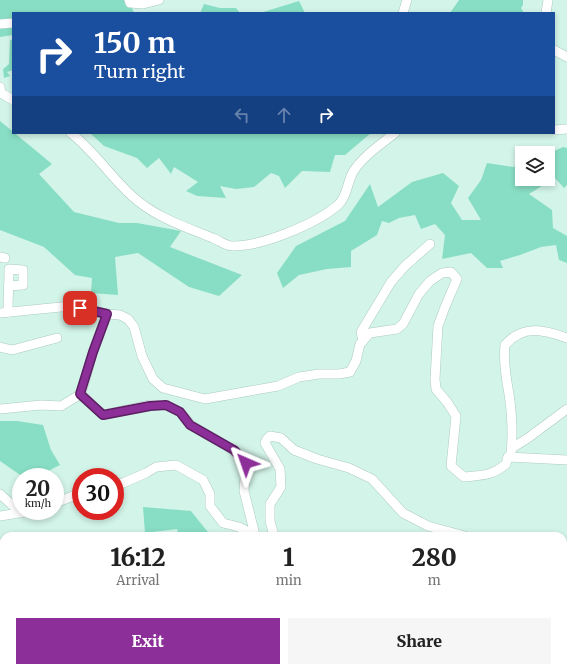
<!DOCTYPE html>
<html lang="en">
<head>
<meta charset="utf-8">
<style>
  body { margin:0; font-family:Merriweather,serif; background:#f6f6f6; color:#222; height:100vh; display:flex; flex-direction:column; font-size:15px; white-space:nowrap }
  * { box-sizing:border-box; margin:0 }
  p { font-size:13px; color:#767676 }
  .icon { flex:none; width:22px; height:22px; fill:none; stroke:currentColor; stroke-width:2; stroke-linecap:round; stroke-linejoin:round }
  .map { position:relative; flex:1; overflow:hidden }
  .side { position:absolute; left:0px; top:532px; width:567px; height:140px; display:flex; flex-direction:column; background:#fff; border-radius:12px 12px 0 0; box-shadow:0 2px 6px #0003 }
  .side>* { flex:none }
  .top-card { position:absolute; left:12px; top:12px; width:543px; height:122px; border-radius:0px; box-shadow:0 2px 6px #0003; background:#1a4fa0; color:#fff; overflow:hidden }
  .fabs { position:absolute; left:515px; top:146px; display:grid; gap:8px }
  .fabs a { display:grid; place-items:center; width:40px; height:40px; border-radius:0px; background:#fff; box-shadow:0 2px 6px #0003; font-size:20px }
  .speed { position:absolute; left:12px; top:468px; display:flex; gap:8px; font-size:20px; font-weight:700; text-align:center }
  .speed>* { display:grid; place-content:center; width:52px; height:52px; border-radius:50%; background:#fff; box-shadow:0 2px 6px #0003; line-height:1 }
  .speed small { font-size:10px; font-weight:400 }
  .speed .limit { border:6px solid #d22; background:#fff; color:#111 }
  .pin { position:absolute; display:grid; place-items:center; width:34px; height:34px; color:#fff; margin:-17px; border-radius:8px; box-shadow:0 2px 6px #0006 }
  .me { position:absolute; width:44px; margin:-22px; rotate:317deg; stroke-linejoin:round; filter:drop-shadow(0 0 3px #0008) }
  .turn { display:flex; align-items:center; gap:14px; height:84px; padding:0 16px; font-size:18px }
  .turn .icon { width:52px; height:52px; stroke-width:2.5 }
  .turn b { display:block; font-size:28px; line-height:34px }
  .lanes { display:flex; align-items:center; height:38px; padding:0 16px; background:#0003; justify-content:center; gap:20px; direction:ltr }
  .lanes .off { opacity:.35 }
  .eta { display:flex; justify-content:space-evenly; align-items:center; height:68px; text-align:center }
  .eta b { font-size:24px; font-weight:800; line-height:28px }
  .cta { display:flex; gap:8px; margin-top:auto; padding:8px 16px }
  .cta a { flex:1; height:46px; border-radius:0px; background:#8d2f99; color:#fff; font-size:16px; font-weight:800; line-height:46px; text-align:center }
  .cta a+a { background:#f6f6f6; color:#222 }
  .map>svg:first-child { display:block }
  .green { fill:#88dec4 }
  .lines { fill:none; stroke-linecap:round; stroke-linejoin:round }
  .minor-casing { stroke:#accbc1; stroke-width:10 }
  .minor { stroke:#fff; stroke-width:9 }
  .route-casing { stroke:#5c1f63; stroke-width:10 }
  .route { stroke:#8d2f99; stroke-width:7 }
</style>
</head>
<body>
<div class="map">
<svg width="567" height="672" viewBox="0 0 567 672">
  <rect width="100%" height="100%" fill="#d3f4e8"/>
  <g class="green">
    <polygon points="0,0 129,0 134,13 13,13 13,35 0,37"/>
    <polygon points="459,0 523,0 523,5 521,8 524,13 450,13"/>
    <polygon points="299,1 305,13 260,13"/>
    <polygon points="204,4 220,8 236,8 240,13 200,13"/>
    <polygon points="10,40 13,40 13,70 7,72 10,76 4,78 3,69 9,64"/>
    <polygon points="0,121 52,164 39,174 74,212 119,223 137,223 181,231 170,247 242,275 219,296 189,287 138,253 115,257 118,295 91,293 92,278 75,275 44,247 0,230"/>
    <polygon points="90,133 371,133 345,155 335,155 330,172 302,171 285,188 279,176 271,173 254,187 236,189 220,186 226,198 197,196 186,191 198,182 174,167 171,174 159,158 147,168 137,158 104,146"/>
    <polygon points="563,147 567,148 567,185 564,188 555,178 529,194 552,210 553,228 567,236 567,263 559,260 556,245 541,247 520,255 500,261 503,268 487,268 471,253 442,259 445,235 435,224 421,229 415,215 399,218 389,223 382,221 377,235 351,251 351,267 327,269 299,275 283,288 277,273 296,246 345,221 370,184 378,207 412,182 443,173 459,186 451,203 462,220 481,220 468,198 481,180 487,163 513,167 522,164 522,179 548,179 548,154"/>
    <polygon points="0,421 17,421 43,425 51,450 60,465 36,477 23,477 0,461"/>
    <polygon points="143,507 191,511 211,536 179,536 177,529 145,533"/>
    <polygon points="0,550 4,550 4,668 110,668 111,672 0,672"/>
    <polygon points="281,668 436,668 433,672 286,672"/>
  </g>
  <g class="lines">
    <g class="minor-casing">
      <g id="minor">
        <polyline points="129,0 130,3 143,4 159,0"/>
        <polyline points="403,13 407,0"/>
        <polyline points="546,13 548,0"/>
        <polyline points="0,24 13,23"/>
        <polyline points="554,50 567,57"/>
        <polyline points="0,87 1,93 13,100"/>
        <polyline points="554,130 567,129"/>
        <path d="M 71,133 C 94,151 110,176 132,196 C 156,218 186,227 215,239 C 220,241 226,246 232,246 C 260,247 316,224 338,205 C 347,197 347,183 353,172 C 363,156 380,145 395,133"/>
        <polyline points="0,257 5,258 3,258"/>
        <path d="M 8,312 C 8,298 9,283 9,269 L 23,270 L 23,285 L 8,286"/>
        <path d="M 0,313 L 71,306 L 107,314 L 120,315 L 128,319 L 134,327 L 142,356 L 153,379 L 163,388 L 205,399 L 278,386 L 299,377 L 319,374 L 339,374 L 350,372 L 356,361 L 360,344 L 370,333 L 397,329 L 403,324 L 419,294 L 430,281 L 442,273 L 451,272 L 457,279 L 445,307 L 438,326 L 435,379 L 436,389 L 447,402 L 456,416 L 451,466 L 464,477 C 482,475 492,476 506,464 L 508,457 L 511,454 C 513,434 512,414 509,394 C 506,378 503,361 505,345 C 523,324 544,330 567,338"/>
        <polyline points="363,341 361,332 391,282 405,266 430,244"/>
        <polyline points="0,347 12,350 57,338"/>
        <polyline points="81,394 103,415 150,405 166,405 180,412 191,425 233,450 246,463 244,491 255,535"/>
        <polyline points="0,409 41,405 61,406 81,394 93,352 107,314"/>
        <polyline points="512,448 528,438 567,409"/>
        <polyline points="508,457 567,460"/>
        <polyline points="115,484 123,483 146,473 156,467 176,465 203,480 210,494 210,506 223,523 239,527 256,536"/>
        <polyline points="0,494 21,513"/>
        <polyline points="55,503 81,493"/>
        <polyline points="0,516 31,511"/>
        <polyline points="274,536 270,521 270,504 281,487 280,469 265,443 267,439 270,436 281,438 294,450 317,459 349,468 372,479 403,513 428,526 465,536"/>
        <polyline points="0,543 4,544"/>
        <polyline points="563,556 567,555"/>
        <polyline points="250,668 257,672"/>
        <polyline points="365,672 380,670 400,672"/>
        <polyline points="407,672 418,668"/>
        <polyline points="464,672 467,668"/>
      </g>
    </g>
    <use href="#minor" class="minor"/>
  </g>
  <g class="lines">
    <g class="route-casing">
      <polyline id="route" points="80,308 107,314 93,352 80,394 103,415 150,406 166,405 180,412 190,425 234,450 246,463"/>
    </g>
    <use href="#route" class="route"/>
  </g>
</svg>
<div class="fabs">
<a><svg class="icon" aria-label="layers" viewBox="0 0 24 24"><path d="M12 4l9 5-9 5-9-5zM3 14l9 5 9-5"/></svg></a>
</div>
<div class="speed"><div>20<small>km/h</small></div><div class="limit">30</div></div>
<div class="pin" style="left:80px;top:308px;background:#d93025"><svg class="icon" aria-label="arrive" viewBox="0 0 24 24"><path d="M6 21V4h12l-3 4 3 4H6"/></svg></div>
<svg class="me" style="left:246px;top:463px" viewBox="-20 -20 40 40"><path d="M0-17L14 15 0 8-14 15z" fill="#8d2f99" stroke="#fff" stroke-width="4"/></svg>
<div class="top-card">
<div class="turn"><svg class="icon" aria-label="right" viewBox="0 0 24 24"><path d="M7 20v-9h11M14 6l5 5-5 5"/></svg><div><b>150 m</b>Turn right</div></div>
<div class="lanes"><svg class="icon off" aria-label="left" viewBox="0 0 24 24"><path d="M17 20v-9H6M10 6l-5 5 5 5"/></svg><svg class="icon off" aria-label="ahead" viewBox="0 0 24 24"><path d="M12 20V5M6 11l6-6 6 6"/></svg><svg class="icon" aria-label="right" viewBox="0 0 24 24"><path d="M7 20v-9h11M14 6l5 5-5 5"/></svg></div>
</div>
<section class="side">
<div class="eta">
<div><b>16:12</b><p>Arrival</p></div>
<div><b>1</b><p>min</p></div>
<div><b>280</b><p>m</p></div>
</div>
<div class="cta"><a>Exit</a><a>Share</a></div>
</section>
</div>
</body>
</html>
